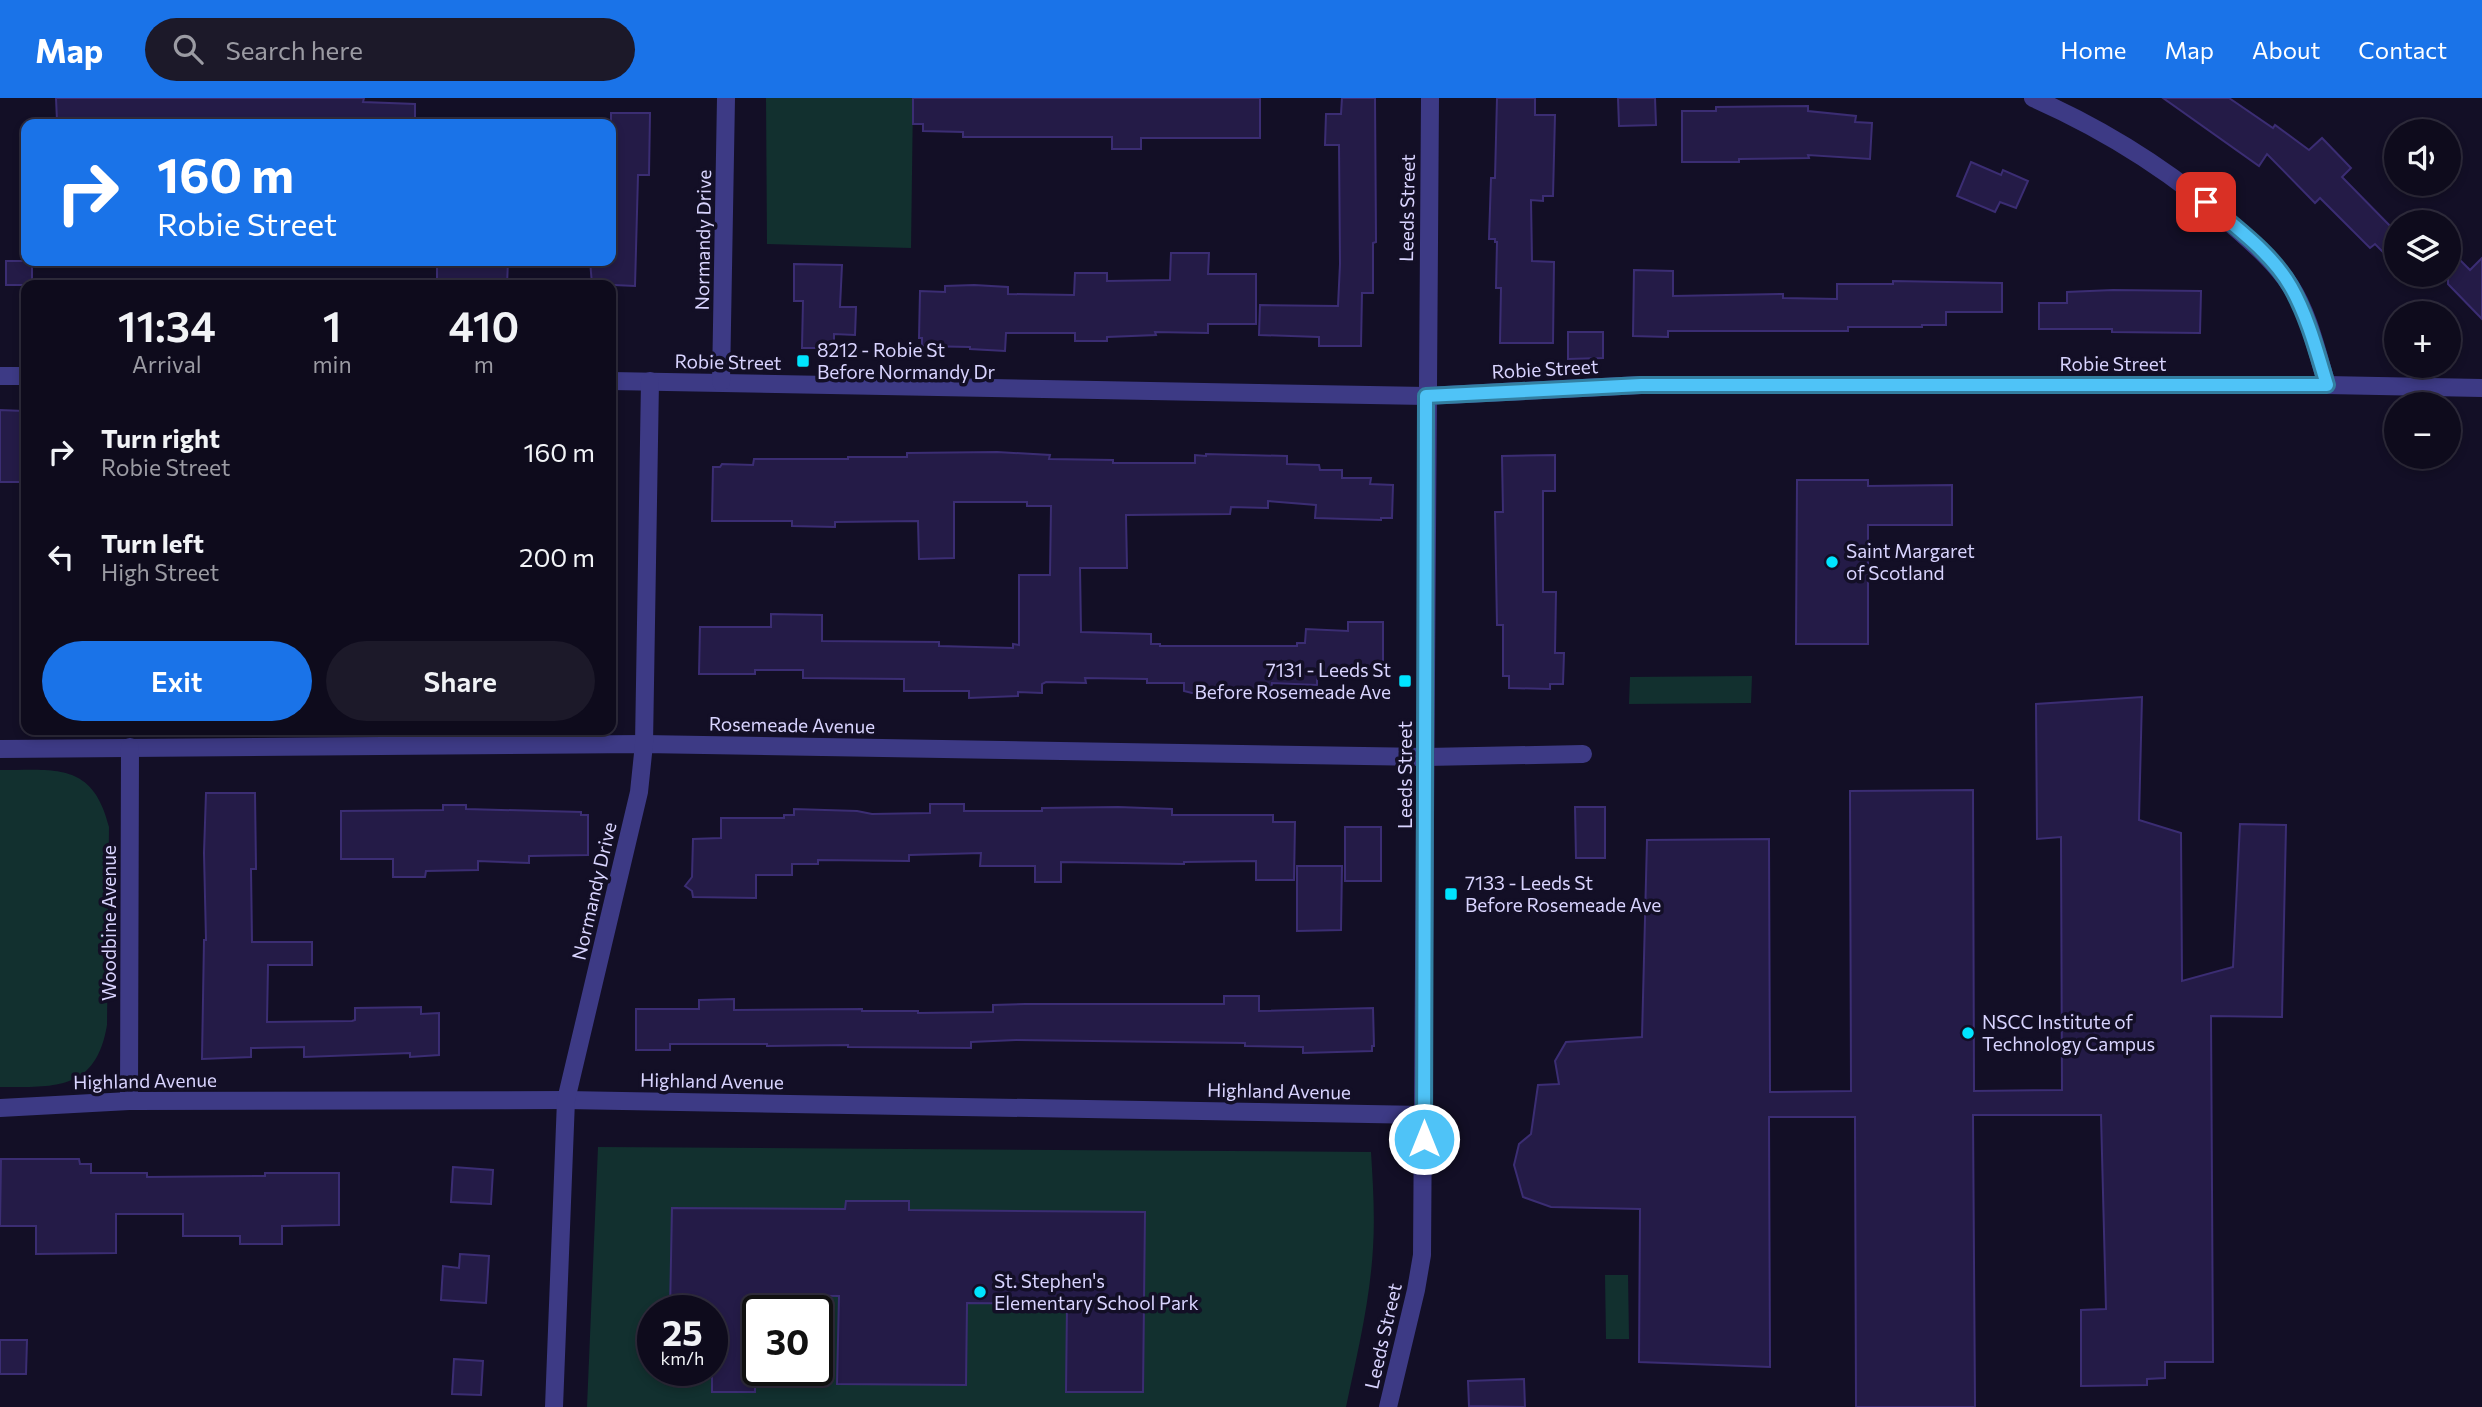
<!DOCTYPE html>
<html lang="en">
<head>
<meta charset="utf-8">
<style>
  body { margin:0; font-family:Commissioner,sans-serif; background:#1c1929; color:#f1f3f6; height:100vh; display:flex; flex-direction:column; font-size:26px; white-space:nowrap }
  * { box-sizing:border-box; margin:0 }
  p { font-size:23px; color:#9b9ba3 }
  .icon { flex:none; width:38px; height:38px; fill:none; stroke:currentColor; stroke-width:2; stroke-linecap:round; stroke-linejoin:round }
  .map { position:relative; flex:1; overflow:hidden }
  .sheet { position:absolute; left:21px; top:182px; width:595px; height:455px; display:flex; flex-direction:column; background:#0e0b1c; border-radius:14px; box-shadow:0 4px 10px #0003,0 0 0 2px #2e2b3b }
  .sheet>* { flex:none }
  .guide { position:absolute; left:21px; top:21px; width:595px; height:147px; border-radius:14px; box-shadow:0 4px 10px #0003,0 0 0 2px #2e2b3b; background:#1a73e8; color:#fff; overflow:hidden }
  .buttons { position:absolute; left:2384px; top:21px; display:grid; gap:14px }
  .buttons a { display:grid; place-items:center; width:77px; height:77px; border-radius:50%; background:#0e0b1c; box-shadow:0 4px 10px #0003,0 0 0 2px #2e2b3b; font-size:35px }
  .speed { position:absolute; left:637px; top:1197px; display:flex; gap:14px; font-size:35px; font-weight:700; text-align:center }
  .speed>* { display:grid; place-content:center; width:91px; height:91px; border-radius:50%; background:#0e0b1c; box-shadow:0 4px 10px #0003,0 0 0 2px #2e2b3b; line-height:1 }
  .speed small { font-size:18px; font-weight:400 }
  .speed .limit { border:4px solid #111; border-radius:10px; background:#fff; color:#111 }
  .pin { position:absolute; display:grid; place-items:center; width:60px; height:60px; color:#fff; margin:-30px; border-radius:14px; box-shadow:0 4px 10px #0006 }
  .me { position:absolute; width:77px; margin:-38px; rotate:0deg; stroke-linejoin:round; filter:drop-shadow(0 0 5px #0008) }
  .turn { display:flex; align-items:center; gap:24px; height:147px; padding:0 21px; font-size:32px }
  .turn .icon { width:91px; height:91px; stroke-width:2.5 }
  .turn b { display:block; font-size:49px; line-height:60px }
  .eta { display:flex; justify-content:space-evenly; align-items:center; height:119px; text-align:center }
  .eta b { font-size:42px; font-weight:600; line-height:49px }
  .button { display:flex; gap:14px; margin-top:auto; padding:14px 21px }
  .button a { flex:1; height:80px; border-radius:42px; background:#1a73e8; color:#fff; font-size:28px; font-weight:600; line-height:80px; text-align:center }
  .button a+a { background:#1c1929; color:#f1f3f6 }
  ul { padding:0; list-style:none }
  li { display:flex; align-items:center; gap:21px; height:105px; padding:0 21px }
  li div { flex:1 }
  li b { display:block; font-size:26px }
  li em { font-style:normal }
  header { display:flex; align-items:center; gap:42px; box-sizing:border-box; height:98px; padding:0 35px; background:#1a73e8; color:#fff }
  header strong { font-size:33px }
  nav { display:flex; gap:38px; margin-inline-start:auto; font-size:24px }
  .search { width:490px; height:63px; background:#1c1929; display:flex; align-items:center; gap:18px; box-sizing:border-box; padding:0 24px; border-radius:38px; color:#9b9ba3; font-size:26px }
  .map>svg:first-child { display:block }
  .green { fill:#12302f; fill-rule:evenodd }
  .building { fill:#241b47; stroke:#3b2d73; stroke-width:2 }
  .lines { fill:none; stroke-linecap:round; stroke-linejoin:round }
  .minor { stroke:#3d3a85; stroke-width:18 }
  .route-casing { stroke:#337fa1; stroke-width:18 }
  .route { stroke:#4fc3f7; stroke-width:12 }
  .poi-dot { fill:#00e5ff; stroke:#130f26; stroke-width:2.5 }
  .labels { text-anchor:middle; stroke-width:7; stroke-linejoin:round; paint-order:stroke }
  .street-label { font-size:19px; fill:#d9d4ff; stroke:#130f26 }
  .poi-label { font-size:19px; fill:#d9d4ff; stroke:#130f26; text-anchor:start }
</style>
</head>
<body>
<header>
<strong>Map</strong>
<div class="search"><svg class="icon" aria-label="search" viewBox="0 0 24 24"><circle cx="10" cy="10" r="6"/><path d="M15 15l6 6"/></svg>Search here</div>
<nav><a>Home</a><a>Map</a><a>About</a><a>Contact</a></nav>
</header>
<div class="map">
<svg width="2482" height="1309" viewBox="0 0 2482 1309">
  <rect width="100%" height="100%" fill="#130f26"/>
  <g class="green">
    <polygon points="766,0 913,0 911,150 767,146"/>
    <polygon points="1752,578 1751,605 1629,606 1630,579"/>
    <path d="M 0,672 C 56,672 93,664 109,729 L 107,927 C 96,993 55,989 0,989 Z"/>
    <path d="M 598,1049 L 1371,1054 C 1373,1086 1375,1118 1373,1150 C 1370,1203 1357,1257 1346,1309 L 587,1309 ZM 653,1213 L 712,1213 L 712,1272 L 653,1272 ZM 758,1213 L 817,1213 L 817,1272 L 758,1272 Z"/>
    <polygon points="1605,1177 1628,1177 1629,1241 1606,1241"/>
  </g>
  <g class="building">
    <polygon points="56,0 364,0 363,4 415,6 415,26 95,26 95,22 57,23"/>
    <polygon points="913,0 1260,0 1260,40 1141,40 1141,51 1112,51 1112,39 963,39 963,34 923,33 923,26 913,26"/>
    <polygon points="1342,0 1375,0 1376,144 1373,145 1373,195 1362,195 1361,248 1319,248 1319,239 1259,237 1260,207 1338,208 1340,166 1339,47 1325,47 1326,16 1341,16"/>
    <polygon points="1497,0 1535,0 1535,17 1555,17 1553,98 1543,98 1543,103 1531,102 1532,163 1554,164 1553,245 1500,245 1501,190 1496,190 1497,144 1495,144 1495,141 1489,141 1491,80 1495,80"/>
    <polygon points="1618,0 1655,0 1656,27 1619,28"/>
    <polygon points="2163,0 2229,0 2273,30 2275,27 2309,52 2322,40 2351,70 2342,79 2396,134 2396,167 2375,146 2370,150 2320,100 2315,105 2267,56 2259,68"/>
    <polygon points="1808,8 1808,13 1856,18 1855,24 1872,25 1870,61 1808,57 1809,60 1739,61 1739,64 1682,64 1682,13 1716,13 1716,9"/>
    <polygon points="611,15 650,15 649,77 638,77 635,188 592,186 590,163 611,163"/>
    <polygon points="1971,64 2001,77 2003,72 2028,83 2016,110 2000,104 1995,114 1957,98"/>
    <polygon points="2448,150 2470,172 2482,160 2482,221 2448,186"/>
    <polygon points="1171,155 1209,155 1208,176 1256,176 1256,226 1208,226 1208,235 1155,234 1156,237 1107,239 1107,243 1075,243 1075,235 1006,235 1005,253 970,251 970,249 922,248 922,240 919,240 920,193 945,194 945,188 974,187 1008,189 1008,196 1074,197 1075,175 1107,175 1107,183 1170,182"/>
    <rect x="6" y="163" width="26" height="24"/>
    <polygon points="437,163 508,163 507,187 437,185"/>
    <polygon points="794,166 842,167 840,209 856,209 855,237 834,236 834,250 802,250 803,203 794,203"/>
    <polygon points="1634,172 1673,173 1673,198 1783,196 1783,200 1837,201 1837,186 1893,186 1893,183 2002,185 2002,214 1946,214 1946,227 1922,227 1922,229 1848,229 1848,233 1668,233 1668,239 1633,238"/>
    <polygon points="2113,192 2201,193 2200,235 2112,234 2112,231 2039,231 2039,205 2067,205 2067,194"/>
    <polygon points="1568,234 1603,234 1603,260 1568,261"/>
    <polygon points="0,312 23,313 20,384 0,384"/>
    <polygon points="997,354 1050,357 1049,361 1113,362 1113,365 1195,365 1195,357 1206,358 1206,356 1287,358 1287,366 1319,367 1320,372 1342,372 1342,380 1371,380 1370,386 1393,387 1392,420 1381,420 1381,422 1315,420 1316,407 1268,403 1268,410 1231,409 1230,416 1126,417 1127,470 1080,470 1081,534 1151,536 1151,546 1160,546 1160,548 1297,548 1297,545 1305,545 1306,531 1348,533 1348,524 1383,524 1383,566 1372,566 1372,571 1331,572 1331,580 1317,579 1317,587 1272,585 1271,595 1192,595 1184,593 1184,585 1147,585 1147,581 1085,580 1086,585 1046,584 1042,586 1042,595 1018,594 1018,598 969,600 969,593 904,593 904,581 803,580 803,572 755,572 755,576 699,576 700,529 771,529 771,516 822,517 822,543 939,544 939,548 1013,550 1013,546 1019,547 1019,477 1050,477 1051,408 1027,408 1027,404 954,404 954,460 919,461 918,423 835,424 835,429 792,428 792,423 712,423 713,369 720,369 722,366 753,367 754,361 848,361 848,359 907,359 907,355"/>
    <polygon points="1555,357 1555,393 1543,393 1543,494 1556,494 1555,555 1564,555 1563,586 1550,586 1550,591 1509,590 1509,578 1503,578 1503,527 1497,527 1495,414 1503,414 1502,358"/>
    <polygon points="1797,382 1868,382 1868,388 1952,387 1952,427 1868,427 1868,546 1796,546"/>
    <polygon points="2142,599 2139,722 2181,735 2182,883 2233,869 2240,726 2286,727 2282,919 2211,918 2213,1264 2165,1264 2165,1280 2147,1281 2147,1287 2081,1288 2081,1212 2106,1211 2101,1017 1973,1017 1975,1309 1856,1309 1855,1019 1769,1019 1770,1269 1639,1264 1640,1111 1551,1109 1523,1099 1514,1067 1519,1046 1531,1036 1538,987 1559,986 1555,963 1566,944 1642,939 1647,742 1769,741 1770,994 1851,993 1850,693 1973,692 1974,993 2062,992 2061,739 2037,741 2036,606"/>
    <polygon points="206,695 255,695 256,771 251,771 252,844 312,844 312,867 268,867 267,924 352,923 355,922 355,910 421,909 421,916 439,915 439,957 410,959 410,955 304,959 304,949 251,950 251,959 202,961 204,842 206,842 204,755"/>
    <polygon points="930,706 964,706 964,713 1042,713 1042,710 1118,709 1172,711 1172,717 1273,717 1273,724 1295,724 1294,782 1256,782 1256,763 1184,764 1184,766 1061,764 1061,784 1035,784 1035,768 980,768 981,755 909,757 909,763 818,762 818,766 792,766 792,777 756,777 756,800 693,799 692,793 685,788 692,779 693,741 721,740 721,720 784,720 784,717 794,717 794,711 857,713 872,716 930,715"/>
    <polygon points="443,707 466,707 466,711 581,714 581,717 588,717 588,757 529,758 529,765 478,763 478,772 426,773 425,779 393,779 393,761 341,761 341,713 443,712"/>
    <polygon points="1575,709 1605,709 1605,760 1576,760"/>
    <rect x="1345" y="729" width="36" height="54"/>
    <polygon points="1297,768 1342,768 1341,832 1297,833"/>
    <polygon points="1224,898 1259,898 1259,913 1373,910 1374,948 1372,948 1372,953 1303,955 1303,949 1245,948 1245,945 1016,942 971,944 971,950 848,949 848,947 767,948 767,946 670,946 670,952 636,952 636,911 699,911 699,902 734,901 734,912 862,911 862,913 918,913 918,915 993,914 993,907 1025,906 1224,906"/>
    <polygon points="1,1061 79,1061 80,1066 91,1066 91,1075 147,1075 147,1079 265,1078 265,1075 339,1075 339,1127 282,1128 282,1146 240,1146 240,1138 183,1138 183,1116 116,1116 116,1155 36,1156 36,1128 0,1128"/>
    <polygon points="453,1069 493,1072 491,1106 451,1104"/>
    <polygon points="846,1103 909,1103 909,1112 1145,1114 1143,1294 1066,1294 1067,1206 967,1205 966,1287 837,1286 839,1198 756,1197 755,1294 712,1294 712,1213 670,1213 672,1110 845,1111"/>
    <polygon points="460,1156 489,1158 486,1205 441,1202 443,1168 459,1170"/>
    <polygon points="0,1242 27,1242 26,1276 0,1276"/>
    <polygon points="454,1261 483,1263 481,1297 452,1296"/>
    <polygon points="1524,1281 1525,1309 1469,1308 1468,1283"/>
  </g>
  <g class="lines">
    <g class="minor">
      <path d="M 2033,0 C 2108,33 2178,78 2239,133 C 2257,149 2276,166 2290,187 C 2309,216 2317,254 2327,287"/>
      <polyline points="0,278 26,278"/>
      <polyline points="611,283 1426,298 1641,287 2327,287 2482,290"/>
      <polyline points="721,284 726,0"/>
      <polyline points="0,651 644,646 1426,659 1583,656"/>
      <polyline points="129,1003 130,649"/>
      <polyline points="0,1010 129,1003 566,1002 1424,1017"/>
      <polyline points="554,1309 566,1002 639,694 644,646 650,283"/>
      <polyline points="1388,1309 1416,1192 1422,1157 1430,0"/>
    </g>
  </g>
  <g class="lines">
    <g class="route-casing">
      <path id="route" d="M 1424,1041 L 1426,298 L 1641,287 L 2327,287 C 2317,254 2308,219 2291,189 C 2272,155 2235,129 2206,104"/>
    </g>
    <use href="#route" class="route"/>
  </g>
  <g class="poi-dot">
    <rect x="796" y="256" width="14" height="14" rx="3.5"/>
    <circle cx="1832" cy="464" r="7"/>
    <rect x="1398" y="576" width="14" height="14" rx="3.5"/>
    <rect x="1444" y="789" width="14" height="14" rx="3.5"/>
    <circle cx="1968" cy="935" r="7"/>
    <circle cx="980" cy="1194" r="7"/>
  </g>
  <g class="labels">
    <g class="street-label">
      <text transform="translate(1407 110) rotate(-89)" y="7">Leeds Street</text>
      <text transform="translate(703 142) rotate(-89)" y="7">Normandy Drive</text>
      <text transform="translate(728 264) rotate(1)" y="7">Robie Street</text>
      <text x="2113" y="273">Robie Street</text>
      <text transform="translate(1545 271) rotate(-3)" y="7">Robie Street</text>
      <text transform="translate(792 627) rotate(1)" y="7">Rosemeade Avenue</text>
      <text transform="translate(1405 677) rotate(-90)" y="7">Leeds Street</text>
      <text transform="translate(594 793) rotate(-77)" y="7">Normandy Drive</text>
      <text transform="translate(109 825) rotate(-90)" y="7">Woodbine Avenue</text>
      <text transform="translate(145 983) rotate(-1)" y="7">Highland Avenue</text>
      <text transform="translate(712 983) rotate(1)" y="7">Highland Avenue</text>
      <text transform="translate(1279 993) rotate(1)" y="7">Highland Avenue</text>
      <text transform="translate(1383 1238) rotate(-77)" y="7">Leeds Street</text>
    </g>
    <g class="poi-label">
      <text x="817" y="259">8212 - Robie St<tspan x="817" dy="22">Before Normandy Dr</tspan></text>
      <text x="1846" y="460">Saint Margaret<tspan x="1846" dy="22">of Scotland</tspan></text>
      <text x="1391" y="579" text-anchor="end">7131 - Leeds St<tspan x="1391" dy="22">Before Rosemeade Ave</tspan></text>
      <text x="1465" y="792">7133 - Leeds St<tspan x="1465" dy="22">Before Rosemeade Ave</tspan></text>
      <text x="1982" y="931">NSCC Institute of<tspan x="1982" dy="22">Technology Campus</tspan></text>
      <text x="994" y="1190">St. Stephen's<tspan x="994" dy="22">Elementary School Park</tspan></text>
    </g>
  </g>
</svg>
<div class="buttons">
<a><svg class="icon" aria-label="sound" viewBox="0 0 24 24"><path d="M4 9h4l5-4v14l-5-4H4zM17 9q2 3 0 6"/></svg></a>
<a><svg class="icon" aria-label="layers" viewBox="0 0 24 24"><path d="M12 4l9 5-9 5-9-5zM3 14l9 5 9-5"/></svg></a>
<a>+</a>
<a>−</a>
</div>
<div class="speed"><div>25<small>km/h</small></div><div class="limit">30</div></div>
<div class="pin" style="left:2206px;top:104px;background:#d93025"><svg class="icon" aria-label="arrive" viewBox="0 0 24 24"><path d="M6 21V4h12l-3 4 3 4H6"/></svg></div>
<svg class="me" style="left:1424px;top:1041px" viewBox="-20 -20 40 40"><circle r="17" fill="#4fc3f7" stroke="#fff" stroke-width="3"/><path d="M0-11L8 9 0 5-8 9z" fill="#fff"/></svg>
<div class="guide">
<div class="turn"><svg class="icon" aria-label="right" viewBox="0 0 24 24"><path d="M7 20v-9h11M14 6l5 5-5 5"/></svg><div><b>160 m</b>Robie Street</div></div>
</div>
<section class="sheet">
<div class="eta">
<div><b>11:34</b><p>Arrival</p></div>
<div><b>1</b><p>min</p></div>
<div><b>410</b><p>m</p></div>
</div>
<ul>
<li><svg class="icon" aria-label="right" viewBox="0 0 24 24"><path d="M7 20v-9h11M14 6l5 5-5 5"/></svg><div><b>Turn right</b><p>Robie Street</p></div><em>160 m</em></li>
<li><svg class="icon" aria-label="left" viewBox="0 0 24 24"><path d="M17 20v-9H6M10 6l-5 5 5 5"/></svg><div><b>Turn left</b><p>High Street</p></div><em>200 m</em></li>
</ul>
<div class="button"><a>Exit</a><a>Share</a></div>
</section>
</div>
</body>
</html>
